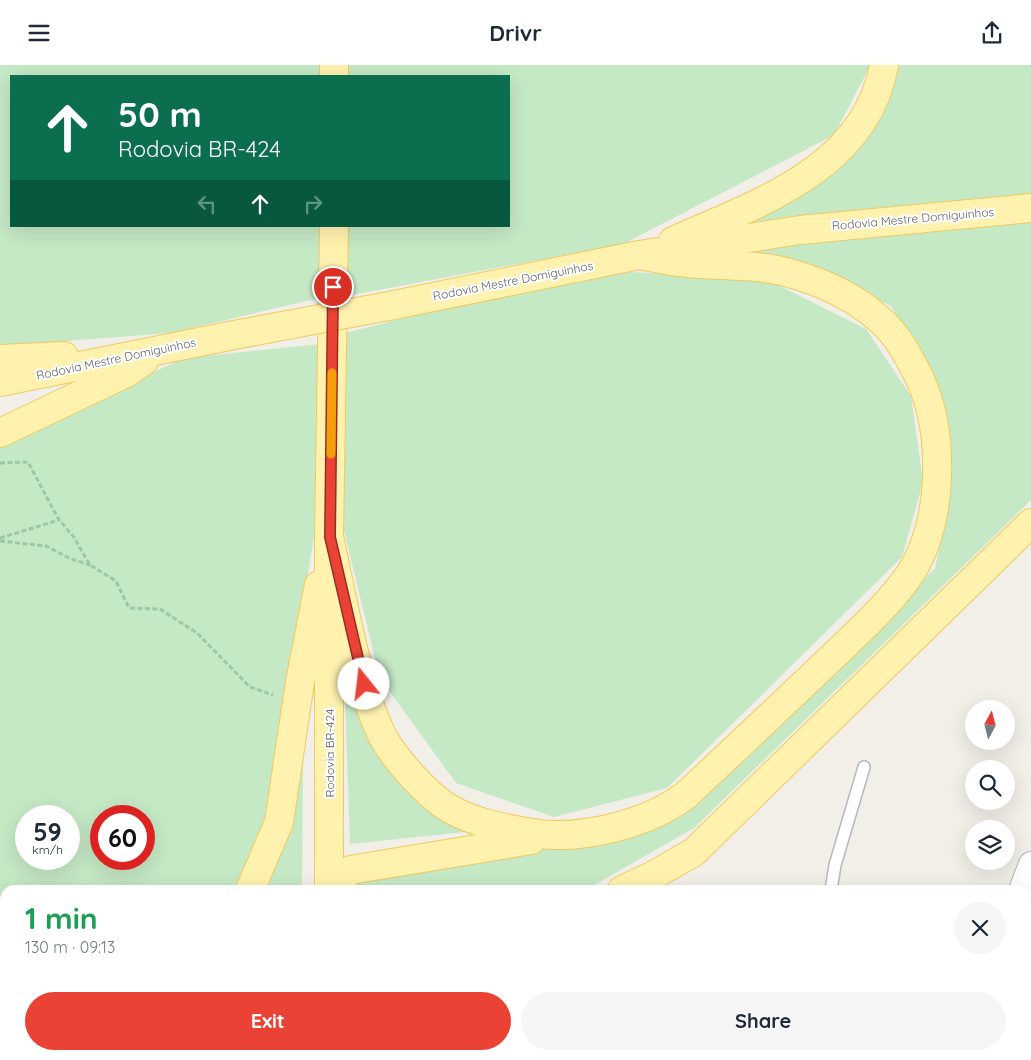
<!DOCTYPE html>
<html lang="en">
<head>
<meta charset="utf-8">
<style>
  body { margin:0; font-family:Quicksand,sans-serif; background:#f6f6f7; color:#1f2937; height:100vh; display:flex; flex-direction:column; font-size:19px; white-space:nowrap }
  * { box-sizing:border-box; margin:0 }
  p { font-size:16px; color:#747a83 }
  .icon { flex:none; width:28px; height:28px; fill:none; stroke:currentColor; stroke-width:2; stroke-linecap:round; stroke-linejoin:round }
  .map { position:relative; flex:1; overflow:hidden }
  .side { position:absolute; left:0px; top:820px; width:1031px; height:175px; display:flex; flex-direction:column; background:#fff; border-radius:15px 15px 0 0; box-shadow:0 5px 20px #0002 }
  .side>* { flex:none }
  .top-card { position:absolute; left:10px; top:10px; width:500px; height:152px; border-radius:0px; box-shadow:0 5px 20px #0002; background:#0b6e4f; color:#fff; overflow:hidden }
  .needle { width:32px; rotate:7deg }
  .controls { position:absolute; left:965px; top:635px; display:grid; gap:10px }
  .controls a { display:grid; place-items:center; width:50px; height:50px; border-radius:50%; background:#fff; box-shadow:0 5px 20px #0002; font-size:25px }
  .speed { position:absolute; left:15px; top:740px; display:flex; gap:10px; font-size:25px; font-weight:700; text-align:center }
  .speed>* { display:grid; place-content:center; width:65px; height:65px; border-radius:50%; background:#fff; box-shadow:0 5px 20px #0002; line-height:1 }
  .speed small { font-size:12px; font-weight:400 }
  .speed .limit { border:8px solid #d22; background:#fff; color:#111 }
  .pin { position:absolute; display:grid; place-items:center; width:42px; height:42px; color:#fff; margin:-21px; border:2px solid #fff; border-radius:50%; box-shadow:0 1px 5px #0007 }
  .me { position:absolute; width:55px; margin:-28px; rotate:344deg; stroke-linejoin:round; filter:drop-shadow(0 0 4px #0008) }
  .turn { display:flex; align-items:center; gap:18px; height:105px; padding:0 25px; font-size:22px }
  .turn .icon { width:65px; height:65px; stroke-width:2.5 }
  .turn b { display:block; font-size:35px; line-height:42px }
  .lanes { display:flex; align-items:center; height:48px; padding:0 25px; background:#0003; justify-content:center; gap:25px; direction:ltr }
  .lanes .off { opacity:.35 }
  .round { display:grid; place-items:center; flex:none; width:52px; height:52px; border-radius:26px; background:#f6f6f7 }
  .head { display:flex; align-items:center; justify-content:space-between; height:85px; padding:0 25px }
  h1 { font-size:30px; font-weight:700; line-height:38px; color:#1e9e55 }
  .action { display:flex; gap:10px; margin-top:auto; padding:10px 25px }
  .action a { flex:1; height:58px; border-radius:30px; background:#ea4335; color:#fff; font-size:20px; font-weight:700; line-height:58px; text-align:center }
  .action a+a { background:#f6f6f7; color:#1f2937 }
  header { display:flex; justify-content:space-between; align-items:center; height:65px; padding:0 25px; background:#fff; font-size:22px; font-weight:700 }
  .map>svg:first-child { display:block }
  .green { fill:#c5e8c5; fill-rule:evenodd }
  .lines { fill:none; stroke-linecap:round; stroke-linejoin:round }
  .lane-casing { stroke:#b5b8bc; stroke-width:14 }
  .street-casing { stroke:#b5b8bc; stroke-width:26 }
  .primary-casing { stroke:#f2c960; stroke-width:30 }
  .path { stroke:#9cc7a9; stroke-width:3; stroke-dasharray:5 2.5; stroke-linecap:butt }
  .lane { stroke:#fff; stroke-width:11 }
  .street { stroke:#fff; stroke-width:24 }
  .primary { stroke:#fff2af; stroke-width:28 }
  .primary-bridge-casing { stroke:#f2c960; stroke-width:30; stroke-linecap:butt }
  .primary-bridge { stroke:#fff2af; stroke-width:28 }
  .route-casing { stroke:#982c22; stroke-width:12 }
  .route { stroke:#ea4335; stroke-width:9 }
  .slow { stroke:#f59e0b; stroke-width:9 }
  .labels { text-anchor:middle; stroke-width:4; stroke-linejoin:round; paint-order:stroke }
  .street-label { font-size:12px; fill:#5f6368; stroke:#fff }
</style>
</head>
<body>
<header><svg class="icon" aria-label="menu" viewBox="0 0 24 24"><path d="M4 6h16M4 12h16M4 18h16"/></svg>Drivr<svg class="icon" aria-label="share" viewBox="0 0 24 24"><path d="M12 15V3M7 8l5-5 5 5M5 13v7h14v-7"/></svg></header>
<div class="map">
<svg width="1031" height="995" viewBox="0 0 1031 995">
  <rect width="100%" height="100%" fill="#f1efe8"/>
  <g class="green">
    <polygon points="0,0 319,0 319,11 11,11 11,161 319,161 319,233 171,268 0,281"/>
    <polygon points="347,0 870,0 870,1 834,70 623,179 347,231 347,161 509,161 509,11 347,11"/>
    <polygon points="895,0 1031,0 1031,131 714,167 854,90 895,14"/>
    <polygon points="1031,156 1031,435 694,763 589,823 581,825 350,825 350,811 675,753 935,504 950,426 938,321 891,241 783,191 702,187"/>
    <polygon points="595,205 768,215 866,264 911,331 923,417 902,492 667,723 554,752 456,718 380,613 341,454 345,268"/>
    <path d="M 321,279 L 317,454 L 268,746 L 244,811 L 231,825 L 5,825 L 5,860 L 0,855 L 0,378 L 184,293 ZM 26,751 L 69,751 L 69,794 L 26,794 ZM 101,751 L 144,751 L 144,794 L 101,794 Z"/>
    <polygon points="342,546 361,630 438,736 503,763 350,779"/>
    <polygon points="303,684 302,825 259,825 275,800 286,775"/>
    <polygon points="0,890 5,893 5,990 302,990 302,995 0,995"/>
  </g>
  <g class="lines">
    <g class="lane-casing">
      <polyline id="lane" points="831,825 835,800 864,702"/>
    </g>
    <g class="street-casing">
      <g id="street">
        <polyline points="1021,825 1031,799"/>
        <polyline points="1026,934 1031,936"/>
        <polyline points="957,995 959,990"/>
      </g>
    </g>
    <g class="primary-casing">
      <g id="primary">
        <polyline points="334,11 334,0"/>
        <path d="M 673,176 C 756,139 866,104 884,0"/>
        <polyline points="394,240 639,190 800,165 1031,143"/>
        <polyline points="0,294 64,291"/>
        <polyline points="0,317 234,270"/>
        <polyline points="0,368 128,307 144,296"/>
        <path d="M 329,472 C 343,534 354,608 380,666 C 391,690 425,728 447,742 C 473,758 503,763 533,768 C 580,776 648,759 686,730 C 734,685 781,641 828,596 C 855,570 898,532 916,499 C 943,448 944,366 920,314 C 910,294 898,270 880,255 C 855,232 819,216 786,207 C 755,199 721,201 689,198 C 673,197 656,193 639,190"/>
        <polyline points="250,825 279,757 300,617 319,520"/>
        <polyline points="329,825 329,472 334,161"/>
        <polyline points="331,825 350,805 531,775"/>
        <polyline points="622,825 652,811 694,787 1031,458"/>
        <polyline points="0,878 5,882"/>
        <polyline points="344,995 347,990"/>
      </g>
    </g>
    <g class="path">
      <polyline points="0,398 28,397 59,455 73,471 90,500 116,516 129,543 160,544 197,568 250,622 273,630"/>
      <polyline points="0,473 59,455"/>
      <polyline points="0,476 46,481 71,494 90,500"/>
    </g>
    <use href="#lane" class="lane"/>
    <use href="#street" class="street"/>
    <use href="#primary" class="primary"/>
    <g class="primary-bridge-casing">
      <polyline id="primary-bridge" points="234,270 394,240"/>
    </g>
    <use href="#primary-bridge" class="primary-bridge"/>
  </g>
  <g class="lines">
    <g class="route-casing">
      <polyline id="route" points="333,222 330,472 364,619"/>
    </g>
    <use href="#route" class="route"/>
    <polyline class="slow" points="331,389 332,308"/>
  </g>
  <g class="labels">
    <g class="street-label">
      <text transform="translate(913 154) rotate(-5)" y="4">Rodovia Mestre Domiguinhos</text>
      <text transform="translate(513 216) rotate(-11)" y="4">Rodovia Mestre Domiguinhos</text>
      <text transform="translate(116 294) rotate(-12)" y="4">Rodovia Mestre Domiguinhos</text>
      <text transform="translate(330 688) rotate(-90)" y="4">Rodovia BR-424</text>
    </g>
  </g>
</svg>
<div class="controls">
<a><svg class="needle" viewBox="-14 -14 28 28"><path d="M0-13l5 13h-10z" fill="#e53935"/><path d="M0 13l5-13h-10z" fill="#747a83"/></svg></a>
<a><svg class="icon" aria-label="search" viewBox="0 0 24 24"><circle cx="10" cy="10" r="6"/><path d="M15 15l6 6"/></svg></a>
<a><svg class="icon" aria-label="layers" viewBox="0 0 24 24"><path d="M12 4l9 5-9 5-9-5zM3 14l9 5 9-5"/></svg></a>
</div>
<div class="speed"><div>59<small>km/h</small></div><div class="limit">60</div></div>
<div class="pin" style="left:333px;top:222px;background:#d93025"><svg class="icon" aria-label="arrive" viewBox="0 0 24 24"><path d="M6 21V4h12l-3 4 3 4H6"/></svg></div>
<svg class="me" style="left:364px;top:619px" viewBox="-20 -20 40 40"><circle r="19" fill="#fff"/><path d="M0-13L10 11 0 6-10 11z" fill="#ea4335"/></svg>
<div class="top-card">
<div class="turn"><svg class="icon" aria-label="ahead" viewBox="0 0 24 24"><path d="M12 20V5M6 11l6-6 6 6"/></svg><div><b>50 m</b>Rodovia BR-424</div></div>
<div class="lanes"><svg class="icon off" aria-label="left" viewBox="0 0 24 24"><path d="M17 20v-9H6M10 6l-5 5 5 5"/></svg><svg class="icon" aria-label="ahead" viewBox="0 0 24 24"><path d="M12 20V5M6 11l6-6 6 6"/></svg><svg class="icon off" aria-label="right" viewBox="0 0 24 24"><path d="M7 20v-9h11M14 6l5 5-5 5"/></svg></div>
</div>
<section class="side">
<div class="head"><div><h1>1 min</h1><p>130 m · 09:13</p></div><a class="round"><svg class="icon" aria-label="close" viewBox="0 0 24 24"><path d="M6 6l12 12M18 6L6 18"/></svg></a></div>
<div class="action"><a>Exit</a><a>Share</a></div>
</section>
</div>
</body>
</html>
